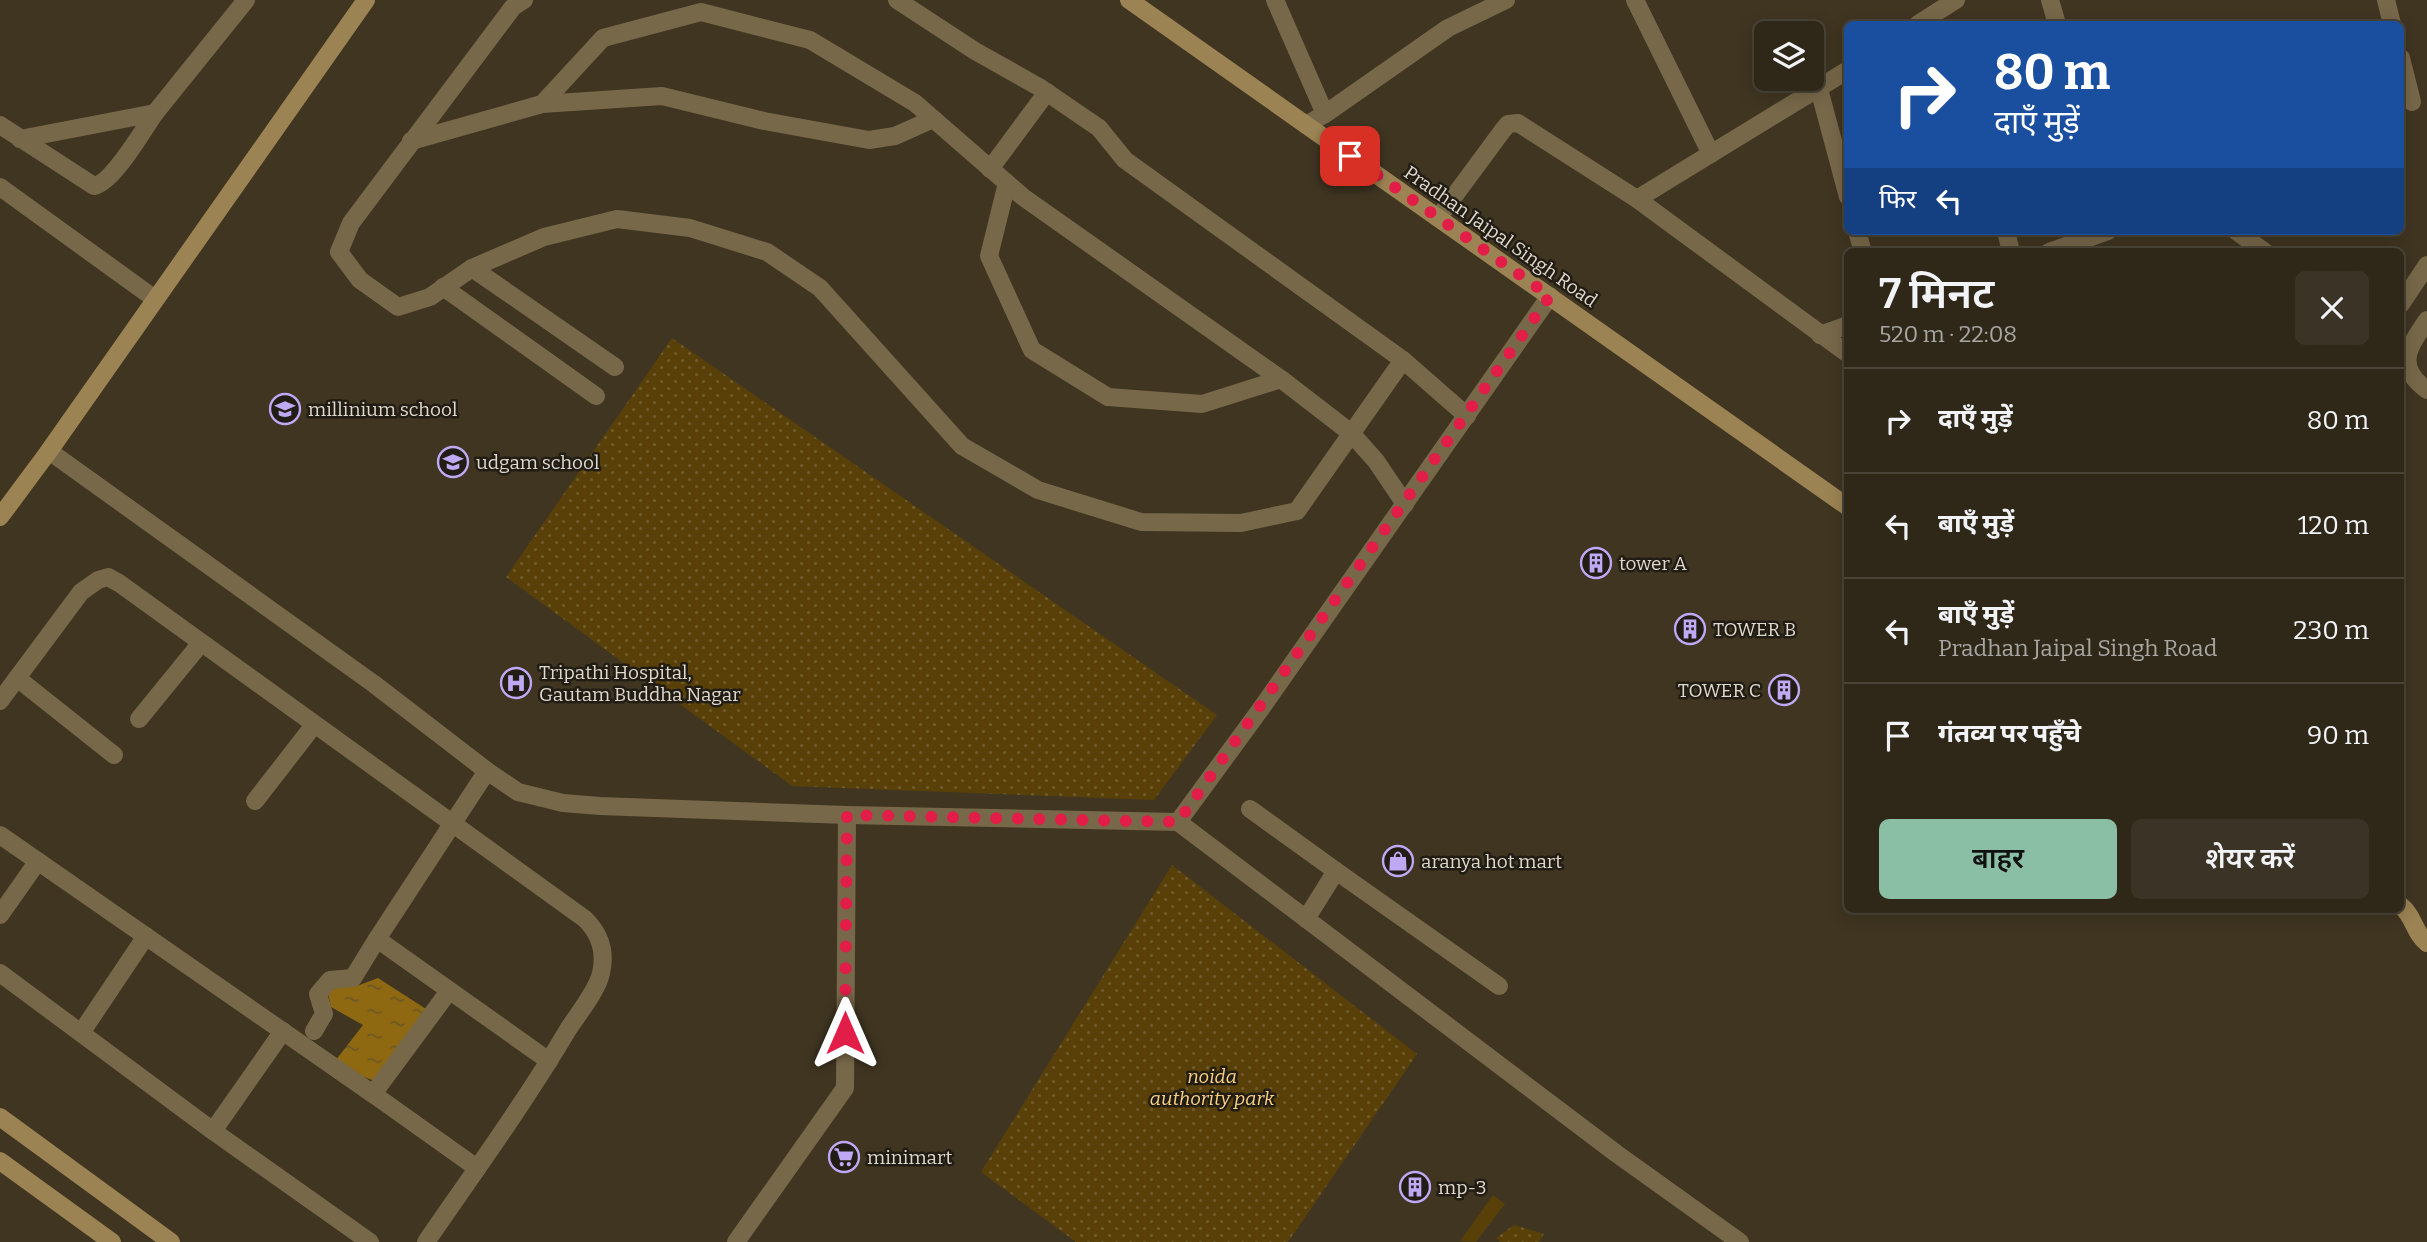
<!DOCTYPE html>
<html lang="hi">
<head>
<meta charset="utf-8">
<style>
  body { margin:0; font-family:Bitter,"Noto Sans Devanagari",serif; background:#3b3426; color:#f1f3f6; height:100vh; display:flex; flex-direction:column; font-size:26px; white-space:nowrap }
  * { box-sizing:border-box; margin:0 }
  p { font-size:23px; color:#a7a6a2 }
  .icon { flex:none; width:38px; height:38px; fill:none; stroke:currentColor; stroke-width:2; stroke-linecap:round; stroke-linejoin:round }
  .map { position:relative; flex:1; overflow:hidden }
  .sheet { position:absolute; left:1844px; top:248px; width:560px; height:665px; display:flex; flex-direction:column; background:#2f2819; border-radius:10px; box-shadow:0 4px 18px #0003,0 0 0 2px #4a4438 }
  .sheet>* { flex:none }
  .hud { position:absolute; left:1844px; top:21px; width:560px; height:214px; border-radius:10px; box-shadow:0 4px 18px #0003,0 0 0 2px #4a4438; background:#1a4fa0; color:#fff; overflow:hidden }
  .controls { position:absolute; left:1754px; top:21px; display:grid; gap:14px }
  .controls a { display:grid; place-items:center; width:70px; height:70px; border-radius:10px; background:#2f2819; box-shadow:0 4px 18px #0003,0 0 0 2px #4a4438; font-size:35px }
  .pin { position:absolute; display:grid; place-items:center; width:60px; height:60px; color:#fff; margin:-30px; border-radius:14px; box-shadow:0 4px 10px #0006 }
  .me { position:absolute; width:77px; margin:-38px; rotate:0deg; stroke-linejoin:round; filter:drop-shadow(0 0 5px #0008) }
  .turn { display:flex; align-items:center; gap:24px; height:147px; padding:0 35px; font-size:32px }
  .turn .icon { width:91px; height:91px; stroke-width:2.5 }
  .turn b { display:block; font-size:49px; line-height:60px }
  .then { display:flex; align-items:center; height:66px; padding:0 35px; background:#0003; gap:14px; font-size:26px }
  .round { display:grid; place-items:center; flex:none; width:74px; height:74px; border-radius:10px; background:#3b3426 }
  .summary { display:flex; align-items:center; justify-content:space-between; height:119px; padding:0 35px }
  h1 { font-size:42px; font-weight:600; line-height:52px }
  .cta { display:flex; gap:14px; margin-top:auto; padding:14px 35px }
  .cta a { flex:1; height:80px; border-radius:10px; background:#8abfa5; color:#111; font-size:28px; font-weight:600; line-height:80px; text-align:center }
  .cta a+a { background:#3b3426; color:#f1f3f6 }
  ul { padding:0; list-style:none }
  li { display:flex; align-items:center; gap:21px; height:105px; padding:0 35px; border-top:2px solid #4a4438 }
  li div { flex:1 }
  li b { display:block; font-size:26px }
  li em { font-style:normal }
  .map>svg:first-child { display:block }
  .grass { fill:#584008 }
  .park { fill:url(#park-dots) }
  .water { fill:url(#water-ripples) }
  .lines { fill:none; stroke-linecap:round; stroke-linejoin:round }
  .street { stroke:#78684a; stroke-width:18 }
  .secondary { stroke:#9c8353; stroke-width:18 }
  .route { stroke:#e11d48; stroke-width:12; stroke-dasharray:0 21.6 }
  .labels { text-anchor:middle; stroke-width:5; stroke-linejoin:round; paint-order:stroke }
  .street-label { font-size:19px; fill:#dfd8cd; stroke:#221d14 }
  .poi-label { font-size:19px; fill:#dfd8cd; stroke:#221d14; text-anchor:start }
  .park-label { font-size:19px; font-style:italic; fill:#fcd282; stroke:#221d14 }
</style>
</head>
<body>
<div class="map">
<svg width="2427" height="1242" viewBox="0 0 2427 1242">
  <defs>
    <pattern id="park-dots" width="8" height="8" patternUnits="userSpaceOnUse" patternTransform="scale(1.75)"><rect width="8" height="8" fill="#584008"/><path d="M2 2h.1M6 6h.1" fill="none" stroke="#705b2b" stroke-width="1.8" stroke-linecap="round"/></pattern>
    <pattern id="water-ripples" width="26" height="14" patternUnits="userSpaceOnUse" patternTransform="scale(1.75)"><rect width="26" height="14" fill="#8e6911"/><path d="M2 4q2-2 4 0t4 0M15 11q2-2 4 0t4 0" fill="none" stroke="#6c5725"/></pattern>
  </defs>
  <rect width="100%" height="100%" fill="#3f3521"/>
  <polygon class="grass" points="1493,1195 1505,1204 1476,1242 1460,1241"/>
  <g class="park">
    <polygon points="672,338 1217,715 1154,800 792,786 506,577"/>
    <polygon points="1172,865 1417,1054 1288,1242 1076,1242 981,1172"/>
    <polygon points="1514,1225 1544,1234 1539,1242 1500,1242 1496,1238"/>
  </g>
  <polygon class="water" points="378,978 426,1009 380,1083 332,1065 363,1025 331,1007 326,984 357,986"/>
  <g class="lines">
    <g class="street">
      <polyline points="524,0 513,7 351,223 339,252 360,280 398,307 430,297 472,268 544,237 617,219 690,228 767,252 820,288 962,446 1038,490 1141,522 1241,523 1297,511 1403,360 1125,160 1099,128 1039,87 975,51 897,0"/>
      <polyline points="1275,0 1325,114"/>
      <polyline points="1635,0 1711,154"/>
      <polyline points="2050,0 2057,24"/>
      <polyline points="2386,0 2392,24"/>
      <polyline points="1918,24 1956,0"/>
      <polyline points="2401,58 2412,102"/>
      <polyline points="1819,89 1848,197"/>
      <polyline points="542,104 662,96 764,121 869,140 895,136 933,119"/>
      <polyline points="155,113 246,0"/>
      <path d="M 0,125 L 94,186 C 113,183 143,130 155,113 L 20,139"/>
      <polyline points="1306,125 1325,114 1448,28 1506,0"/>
      <polyline points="411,141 542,104 603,38 701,12 810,40 915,103 1023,197 1281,379 1351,433 1376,461 1405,504"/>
      <polyline points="990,169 1047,92"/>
      <polyline points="1007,183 989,256 1032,350 1108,397 1202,404 1281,379"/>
      <polyline points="0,187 155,299"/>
      <polyline points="1637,199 1848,70"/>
      <polyline points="1438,218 1503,130 1508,124 1518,123 1637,199 1848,354"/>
      <polyline points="1857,231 1863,252"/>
      <polyline points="2006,231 2011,252"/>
      <polyline points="2236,231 2265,252"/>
      <polyline points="2049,252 2108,231"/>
      <polyline points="472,268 615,367"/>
      <polyline points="443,287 596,396"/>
      <polyline points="2401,304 2427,265"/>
      <path d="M 2427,320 C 2409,347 2394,366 2427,390"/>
      <polyline points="1820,335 1848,325"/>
      <polyline points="1403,360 1467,416"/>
      <polyline points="49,451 374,684 487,771 518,792 563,803 600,806 847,815 1178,822 1617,1154 1740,1242"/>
      <polyline points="17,678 114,755"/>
      <path d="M 0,701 L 81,592 L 98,580 L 108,577 L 119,583 L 585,919 C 600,934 606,952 601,973 C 598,989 579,1013 569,1028 C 525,1102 475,1171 426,1242"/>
      <polyline points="139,719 201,643"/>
      <polyline points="487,771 377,939 549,1061"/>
      <polyline points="255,801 314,725"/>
      <polyline points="1250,809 1336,871"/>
      <polyline points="1178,822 1260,710 1550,296"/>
      <polyline points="0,835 373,1094"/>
      <polyline points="0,915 38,861"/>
      <polyline points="1306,919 1336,871 1499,986"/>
      <polyline points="0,973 213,1131 370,1242"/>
      <polyline points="449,991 373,1094 477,1168"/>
      <polyline points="314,1031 324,1014 318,994 330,980 353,978 377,939"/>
      <polyline points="81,1033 146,936"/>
      <polyline points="213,1131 283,1031"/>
      <polyline points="736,1242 845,1088 847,815"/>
    </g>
    <g class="secondary">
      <polyline points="1129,0 1848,507"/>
      <polyline points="0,517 49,451 366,0"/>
      <path d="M 2401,906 C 2414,916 2414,933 2427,943"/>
      <polyline points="0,1117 171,1242"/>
      <polyline points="0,1161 112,1242"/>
    </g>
  </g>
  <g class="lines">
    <polyline class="route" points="845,1033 847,815 1178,822 1550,296 1350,156"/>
  </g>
  <defs>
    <g id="school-ring" transform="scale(1.575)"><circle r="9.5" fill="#221d14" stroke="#bfa8f4" stroke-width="1.5"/><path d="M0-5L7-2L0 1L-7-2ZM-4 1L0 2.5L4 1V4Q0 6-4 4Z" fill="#bfa8f4"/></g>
    <g id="building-ring" transform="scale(1.575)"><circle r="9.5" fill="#221d14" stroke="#bfa8f4" stroke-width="1.5"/><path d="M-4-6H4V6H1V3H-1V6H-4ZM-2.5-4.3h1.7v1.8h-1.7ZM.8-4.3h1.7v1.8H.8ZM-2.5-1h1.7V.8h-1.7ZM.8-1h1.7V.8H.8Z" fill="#bfa8f4"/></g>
    <g id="hospital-ring" transform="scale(1.575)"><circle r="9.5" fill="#221d14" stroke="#bfa8f4" stroke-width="1.5"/><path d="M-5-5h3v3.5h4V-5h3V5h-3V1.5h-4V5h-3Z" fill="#bfa8f4"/></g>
    <g id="shop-ring" transform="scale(1.575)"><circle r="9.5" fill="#221d14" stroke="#bfa8f4" stroke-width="1.5"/><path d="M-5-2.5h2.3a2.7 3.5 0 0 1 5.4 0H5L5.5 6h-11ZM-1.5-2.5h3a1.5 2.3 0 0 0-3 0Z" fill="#bfa8f4"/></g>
    <g id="supermarket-ring" transform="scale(1.575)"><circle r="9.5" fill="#221d14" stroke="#bfa8f4" stroke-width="1.5"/><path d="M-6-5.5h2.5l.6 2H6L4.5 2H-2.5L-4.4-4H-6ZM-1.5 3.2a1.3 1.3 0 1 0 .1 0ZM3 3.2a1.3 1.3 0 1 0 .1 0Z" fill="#bfa8f4"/></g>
  </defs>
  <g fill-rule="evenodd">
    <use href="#school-ring" x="285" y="409"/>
    <use href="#school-ring" x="453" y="462"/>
    <use href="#building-ring" x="1596" y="563"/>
    <use href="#building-ring" x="1690" y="629"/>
    <use href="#hospital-ring" x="516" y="683"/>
    <use href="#building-ring" x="1784" y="690"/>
    <use href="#shop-ring" x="1398" y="861"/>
    <use href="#supermarket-ring" x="844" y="1157"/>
    <use href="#building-ring" x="1415" y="1187"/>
  </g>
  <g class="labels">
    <g class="street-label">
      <text transform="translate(1501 236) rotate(35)" y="7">Pradhan Jaipal Singh Road</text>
    </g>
    <g class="poi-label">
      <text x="308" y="416">millinium school</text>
      <text x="476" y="469">udgam school</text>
      <text x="1619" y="570">tower A</text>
      <text x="1713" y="636">TOWER B</text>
      <text x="539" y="679">Tripathi Hospital,<tspan x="539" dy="22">Gautam Buddha Nagar</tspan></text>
      <text x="1761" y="697" text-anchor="end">TOWER C</text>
      <text x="1421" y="868">aranya hot mart</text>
      <text x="867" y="1164">minimart</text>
      <text x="1438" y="1194">mp-3</text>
    </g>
    <g class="park-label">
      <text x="1212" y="1083">noida<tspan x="1212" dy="22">authority park</tspan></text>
    </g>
  </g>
</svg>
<div class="controls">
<a><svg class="icon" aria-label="layers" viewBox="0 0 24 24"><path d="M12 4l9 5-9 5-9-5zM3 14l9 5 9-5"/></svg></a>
</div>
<div class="pin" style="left:1350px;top:156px;background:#d93025"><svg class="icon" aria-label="arrive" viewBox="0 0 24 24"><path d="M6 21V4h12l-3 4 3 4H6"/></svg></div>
<svg class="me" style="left:845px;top:1033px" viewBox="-20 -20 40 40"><path d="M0-17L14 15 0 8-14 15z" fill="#e11d48" stroke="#fff" stroke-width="4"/></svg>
<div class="hud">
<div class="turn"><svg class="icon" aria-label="right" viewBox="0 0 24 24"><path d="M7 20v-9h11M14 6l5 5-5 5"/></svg><div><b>80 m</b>दाएँ मुड़ें</div></div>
<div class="then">फिर<svg class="icon" aria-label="left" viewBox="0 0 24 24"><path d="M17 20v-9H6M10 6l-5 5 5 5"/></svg></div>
</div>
<section class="sheet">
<div class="summary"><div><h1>7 मिनट</h1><p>520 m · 22:08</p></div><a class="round"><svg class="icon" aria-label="close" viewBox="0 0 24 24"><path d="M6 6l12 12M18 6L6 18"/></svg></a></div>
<ul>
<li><svg class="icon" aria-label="right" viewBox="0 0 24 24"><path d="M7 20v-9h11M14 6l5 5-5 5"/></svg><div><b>दाएँ मुड़ें</b></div><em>80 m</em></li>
<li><svg class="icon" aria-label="left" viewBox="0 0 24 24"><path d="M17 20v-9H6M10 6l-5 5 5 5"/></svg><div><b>बाएँ मुड़ें</b></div><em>120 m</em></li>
<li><svg class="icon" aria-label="left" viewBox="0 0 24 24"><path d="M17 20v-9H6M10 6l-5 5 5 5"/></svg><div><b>बाएँ मुड़ें</b><p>Pradhan Jaipal Singh Road</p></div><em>230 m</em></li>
<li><svg class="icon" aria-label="arrive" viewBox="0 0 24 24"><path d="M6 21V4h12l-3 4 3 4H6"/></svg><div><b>गंतव्य पर पहुँचे</b></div><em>90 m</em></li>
</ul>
<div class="cta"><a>बाहर</a><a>शेयर करें</a></div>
</section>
</div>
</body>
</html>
